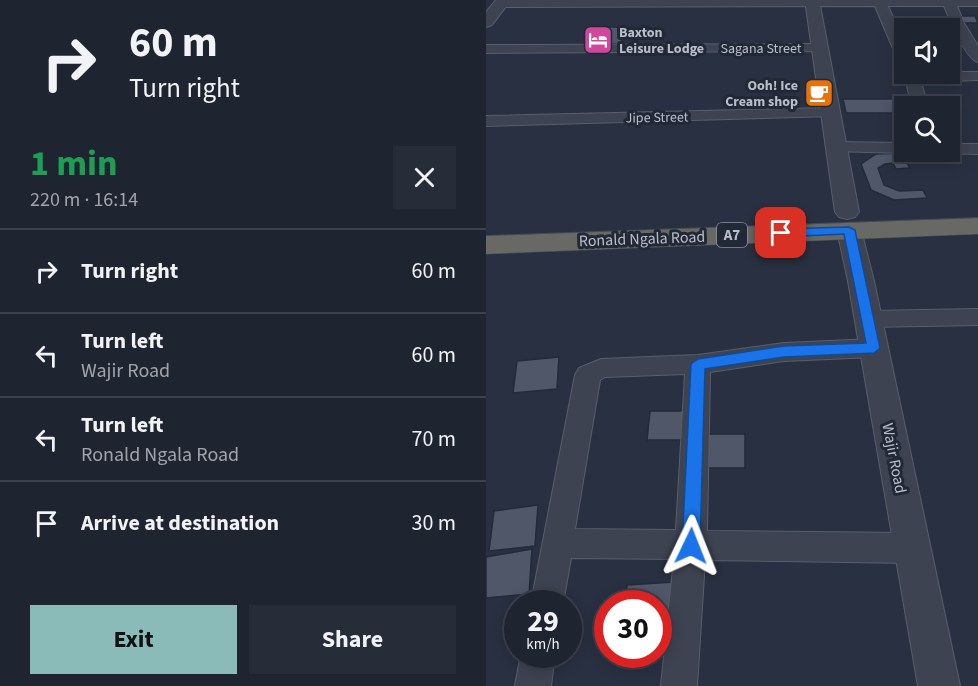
<!DOCTYPE html>
<html lang="en">
<head>
<meta charset="utf-8">
<style>
  body { margin:0; font-family:"Source Sans 3",sans-serif; background:#272c39; color:#f1f3f6; height:100vh; display:flex; flex-direction:column; font-size:22px; white-space:nowrap }
  * { box-sizing:border-box; margin:0 }
  p { font-size:20px; color:#a1a4ab }
  .icon { flex:none; width:33px; height:33px; fill:none; stroke:currentColor; stroke-width:2; stroke-linecap:round; stroke-linejoin:round }
  .map { position:relative; flex:1; overflow:hidden }
  .panel { display:flex; flex-direction:column; background:#1f2431; width:486px }
  .panel>* { flex:none }
  .banner { background:#1f2431; color:#f1f3f6; overflow:hidden }
  .buttons { position:absolute; left:408px; top:18px; display:grid; gap:12px }
  .buttons a { display:grid; place-items:center; width:66px; height:66px; border-radius:0px; background:#1f2431; box-shadow:0 3px 15px #0003,0 0 0 2px #3c414d; font-size:30px }
  .speed { position:absolute; left:18px; top:590px; display:flex; gap:12px; font-size:30px; font-weight:700; text-align:center }
  .speed>* { display:grid; place-content:center; width:78px; height:78px; border-radius:50%; background:#1f2431; box-shadow:0 3px 15px #0003,0 0 0 2px #3c414d; line-height:1 }
  .speed small { font-size:15px; font-weight:400 }
  .speed .limit { border:9px solid #d22; background:#fff; color:#111 }
  .pin { position:absolute; display:grid; place-items:center; width:51px; height:51px; color:#fff; margin:-26px; border-radius:12px; box-shadow:0 3px 9px #0006 }
  .me { position:absolute; width:66px; margin:-33px; rotate:2deg; stroke-linejoin:round; filter:drop-shadow(0 0 4px #0008) }
  .turn { display:flex; align-items:center; gap:21px; height:126px; padding:0 30px; font-size:27px }
  .turn .icon { width:78px; height:78px; stroke-width:2.5 }
  .turn b { display:block; font-size:42px; line-height:51px }
  .round { display:grid; place-items:center; flex:none; width:63px; height:63px; border-radius:0px; background:#272c39 }
  .headline { display:flex; align-items:center; justify-content:space-between; height:102px; padding:0 30px }
  h1 { font-size:36px; font-weight:700; line-height:45px; color:#1e9e55 }
  .cta { display:flex; gap:12px; margin-top:auto; padding:12px 30px }
  .cta a { flex:1; height:69px; border-radius:0px; background:#8bbbb9; color:#111; font-size:24px; font-weight:700; line-height:69px; text-align:center }
  .cta a+a { background:#272c39; color:#f1f3f6 }
  ul { padding:0; list-style:none }
  li { display:flex; align-items:center; gap:18px; height:84px; padding:0 30px; border-top:2px solid #3c414d }
  li div { flex:1 }
  li b { display:block; font-size:22px }
  li em { font-style:normal }
  main { display:flex; flex:1; min-height:0 }
  .map>svg:first-child { display:block }
  .building { fill:#4f5769; stroke:#232a38; stroke-width:1.5 }
  .lines { fill:none; stroke-linecap:round; stroke-linejoin:round }
  .minor-casing { stroke:#585e6b; stroke-width:2 }
  .tertiary-casing { stroke:#585e6b; stroke-width:2 }
  .trunk-casing { stroke:#444b58; stroke-width:1 }
  .minor { fill:#3d4351; fill-rule:evenodd }
  .tertiary { fill:#3d4351; fill-rule:evenodd }
  .trunk { fill:#686865; fill-rule:evenodd }
  .route { fill:#1a73e8; stroke:#114b97; stroke-width:1.5 }
  .labels { text-anchor:middle; stroke-width:6; stroke-linejoin:round; paint-order:stroke }
  .far-poi-label { font-size:14px; font-weight:bold; fill:#babecb; stroke:#212836; text-anchor:start }
  .far-street-label { font-size:14px; fill:#babecb; stroke:#212836 }
  .shield { fill:#212836; stroke:#8c919e; stroke-width:1.5 }
  .shield-label { font-size:15px; font-weight:bold; fill:#babecb }
  .street-label { font-size:16px; fill:#babecb; stroke:#212836 }
</style>
</head>
<body>
<main>
<section class="panel">
<div class="banner">
<div class="turn"><svg class="icon" aria-label="right" viewBox="0 0 24 24"><path d="M7 20v-9h11M14 6l5 5-5 5"/></svg><div><b>60 m</b>Turn right</div></div>
</div>
<div class="headline"><div><h1>1 min</h1><p>220 m · 16:14</p></div><a class="round"><svg class="icon" aria-label="close" viewBox="0 0 24 24"><path d="M6 6l12 12M18 6L6 18"/></svg></a></div>
<ul>
<li><svg class="icon" aria-label="right" viewBox="0 0 24 24"><path d="M7 20v-9h11M14 6l5 5-5 5"/></svg><div><b>Turn right</b></div><em>60 m</em></li>
<li><svg class="icon" aria-label="left" viewBox="0 0 24 24"><path d="M17 20v-9H6M10 6l-5 5 5 5"/></svg><div><b>Turn left</b><p>Wajir Road</p></div><em>60 m</em></li>
<li><svg class="icon" aria-label="left" viewBox="0 0 24 24"><path d="M17 20v-9H6M10 6l-5 5 5 5"/></svg><div><b>Turn left</b><p>Ronald Ngala Road</p></div><em>70 m</em></li>
<li><svg class="icon" aria-label="arrive" viewBox="0 0 24 24"><path d="M6 21V4h12l-3 4 3 4H6"/></svg><div><b>Arrive at destination</b></div><em>30 m</em></li>
</ul>
<div class="cta"><a>Exit</a><a>Share</a></div>
</section>
<div class="map">
<svg width="492" height="686" viewBox="0 0 492 686">
  <rect width="100%" height="100%" fill="#293041"/>
  <g class="building">
    <polygon points="473,16 489,16 492,23 479,23"/>
    <polygon points="118,27 140,27 135,44 112,44"/>
    <polygon points="417,27 470,27 476,36 464,36 464,28 418,28 418,31"/>
    <polygon points="357,99 425,99 428,106 418,106 418,113 360,113"/>
    <polygon points="415,153 424,168 410,169 407,163 399,164 392,168 398,185 413,191 437,190 441,198 408,200 385,190 375,164 390,154"/>
    <polygon points="73,357 71,389 27,393 31,361"/>
    <polygon points="164,411 205,411 204,440 161,440"/>
    <polygon points="221,434 259,434 259,468 220,468"/>
    <polygon points="52,505 49,546 3,551 8,511"/>
    <polygon points="46,549 43,594 0,598 0,557"/>
    <polygon points="188,582 185,631 172,631 172,603 140,603 141,585"/>
  </g>
  <g class="lines">
    <g class="minor-casing">
      <g id="minor">
        <path d="M 13,0 L 492,0 L 492,6 L 471,6 L 478,23 L 492,46 L 492,62 C 479,59 463,18 458,6 L 402,6 L 418,43 L 418,62 L 411,58 L 389,6 L 16,7 L 10,3 Z"/>
        <polygon points="335,44 342,48 340,51 0,53 0,45"/>
        <polygon points="464,72 492,72 492,80 435,82 442,106 426,106 418,74 418,73"/>
        <polygon points="343,108 349,110 351,113 349,116 0,126 0,116"/>
        <polygon points="351,142 418,143 418,152 424,152 418,153 345,151 342,147 345,143"/>
        <polygon points="464,144 492,144 492,154 458,153 464,152"/>
        <polygon points="492,309 492,325 382,327 374,325 370,319 374,313 382,311"/>
        <path d="M 388,339 L 397,342 L 400,348 L 397,354 L 388,357 L 298,361 L 224,372 L 221,531 L 426,533 L 437,538 L 441,548 L 437,558 L 426,563 L 219,560 L 211,686 L 175,686 L 188,559 L 85,558 L 77,603 L 45,603 L 89,375 L 93,368 L 115,359 L 212,355 L 298,343 ZM 199,374 L 190,530 L 89,529 L 114,380 L 119,377 Z"/>
        <polygon points="35,654 69,654 65,686 29,686"/>
      </g>
    </g>
    <g class="tertiary-casing">
      <g id="tertiary">
        <polygon points="10,0 25,0 6,25 0,27 0,12"/>
        <polygon points="319,0 333,0 373,212 369,217 361,219 353,217 349,212"/>
        <polygon points="363,223 371,225 375,230 388,281 474,686 432,686 362,281 351,230 355,225"/>
      </g>
    </g>
    <g class="trunk-casing">
      <polygon id="trunk" points="492,218 492,234 0,254 0,236"/>
    </g>
    <use href="#minor" class="minor"/>
    <use href="#tertiary" class="tertiary"/>
    <use href="#trunk" class="trunk"/>
  </g>
  <polygon class="route" points="363,227 369,230 394,348 388,353 298,357 219,369 214,546 211,552 205,554 199,552 196,546 205,364 212,359 298,346 380,343 358,234 295,237 289,233 295,229"/>
  <defs>
    <g id="hotel-square" transform="scale(1.5)"><rect x="-9" y="-9" width="18" height="18" rx="4" fill="#d1479c" stroke="#212836"/><path d="M-6-4.5h1.5V1H6V5H4.5V3h-9V5H-6ZM-4 0a1.8 1.8 0 1 1 3.6 0ZM.5 0V-2.5h3Q6-2.5 6 0Z" fill="#fff"/></g>
    <g id="cafe-square" transform="scale(1.5)"><rect x="-9" y="-9" width="18" height="18" rx="4" fill="#e8710a" stroke="#212836"/><path d="M-5.5-4.5H6V0H3Q3 3.5 0 3.5H-2.5Q-5.5 3.5-5.5 0ZM3-3.2v2h1.7v-2ZM-6 4.5H4V6H-6Z" fill="#fff"/></g>
  </defs>
  <g fill-rule="evenodd">
    <use href="#hotel-square" x="112" y="40"/>
    <use href="#cafe-square" x="333" y="93"/>
  </g>
  <g class="labels">
    <g class="far-poi-label">
      <text x="133" y="37">Baxton<tspan x="133" dy="16">Leisure Lodge</tspan></text>
      <text x="312" y="90" text-anchor="end">Ooh! Ice<tspan x="312" dy="16">Cream shop</tspan></text>
    </g>
    <g class="far-street-label">
      <text x="275" y="53">Sagana Street</text>
      <text transform="translate(171 117) rotate(-1)" y="5">Jipe Street</text>
    </g>
    <rect class="shield" x="231" y="223" width="30" height="24" rx="4.5"/>
    <g class="shield-label">
      <text x="246" y="240">A7</text>
    </g>
    <g class="street-label">
      <text transform="translate(156 238) rotate(-2)" y="6">Ronald Ngala Road</text>
      <text transform="translate(409 458) rotate(79)" y="6">Wajir Road</text>
    </g>
  </g>
</svg>
<div class="buttons">
<a><svg class="icon" aria-label="sound" viewBox="0 0 24 24"><path d="M4 9h4l5-4v14l-5-4H4zM17 9q2 3 0 6"/></svg></a>
<a><svg class="icon" aria-label="search" viewBox="0 0 24 24"><circle cx="10" cy="10" r="6"/><path d="M15 15l6 6"/></svg></a>
</div>
<div class="speed"><div>29<small>km/h</small></div><div class="limit">30</div></div>
<div class="pin" style="left:295px;top:233px;background:#d93025"><svg class="icon" aria-label="arrive" viewBox="0 0 24 24"><path d="M6 21V4h12l-3 4 3 4H6"/></svg></div>
<svg class="me" style="left:205px;top:546px" viewBox="-20 -20 40 40"><path d="M0-17L14 15 0 8-14 15z" fill="#1a73e8" stroke="#fff" stroke-width="4"/></svg>
</div>
</main>
</body>
</html>
